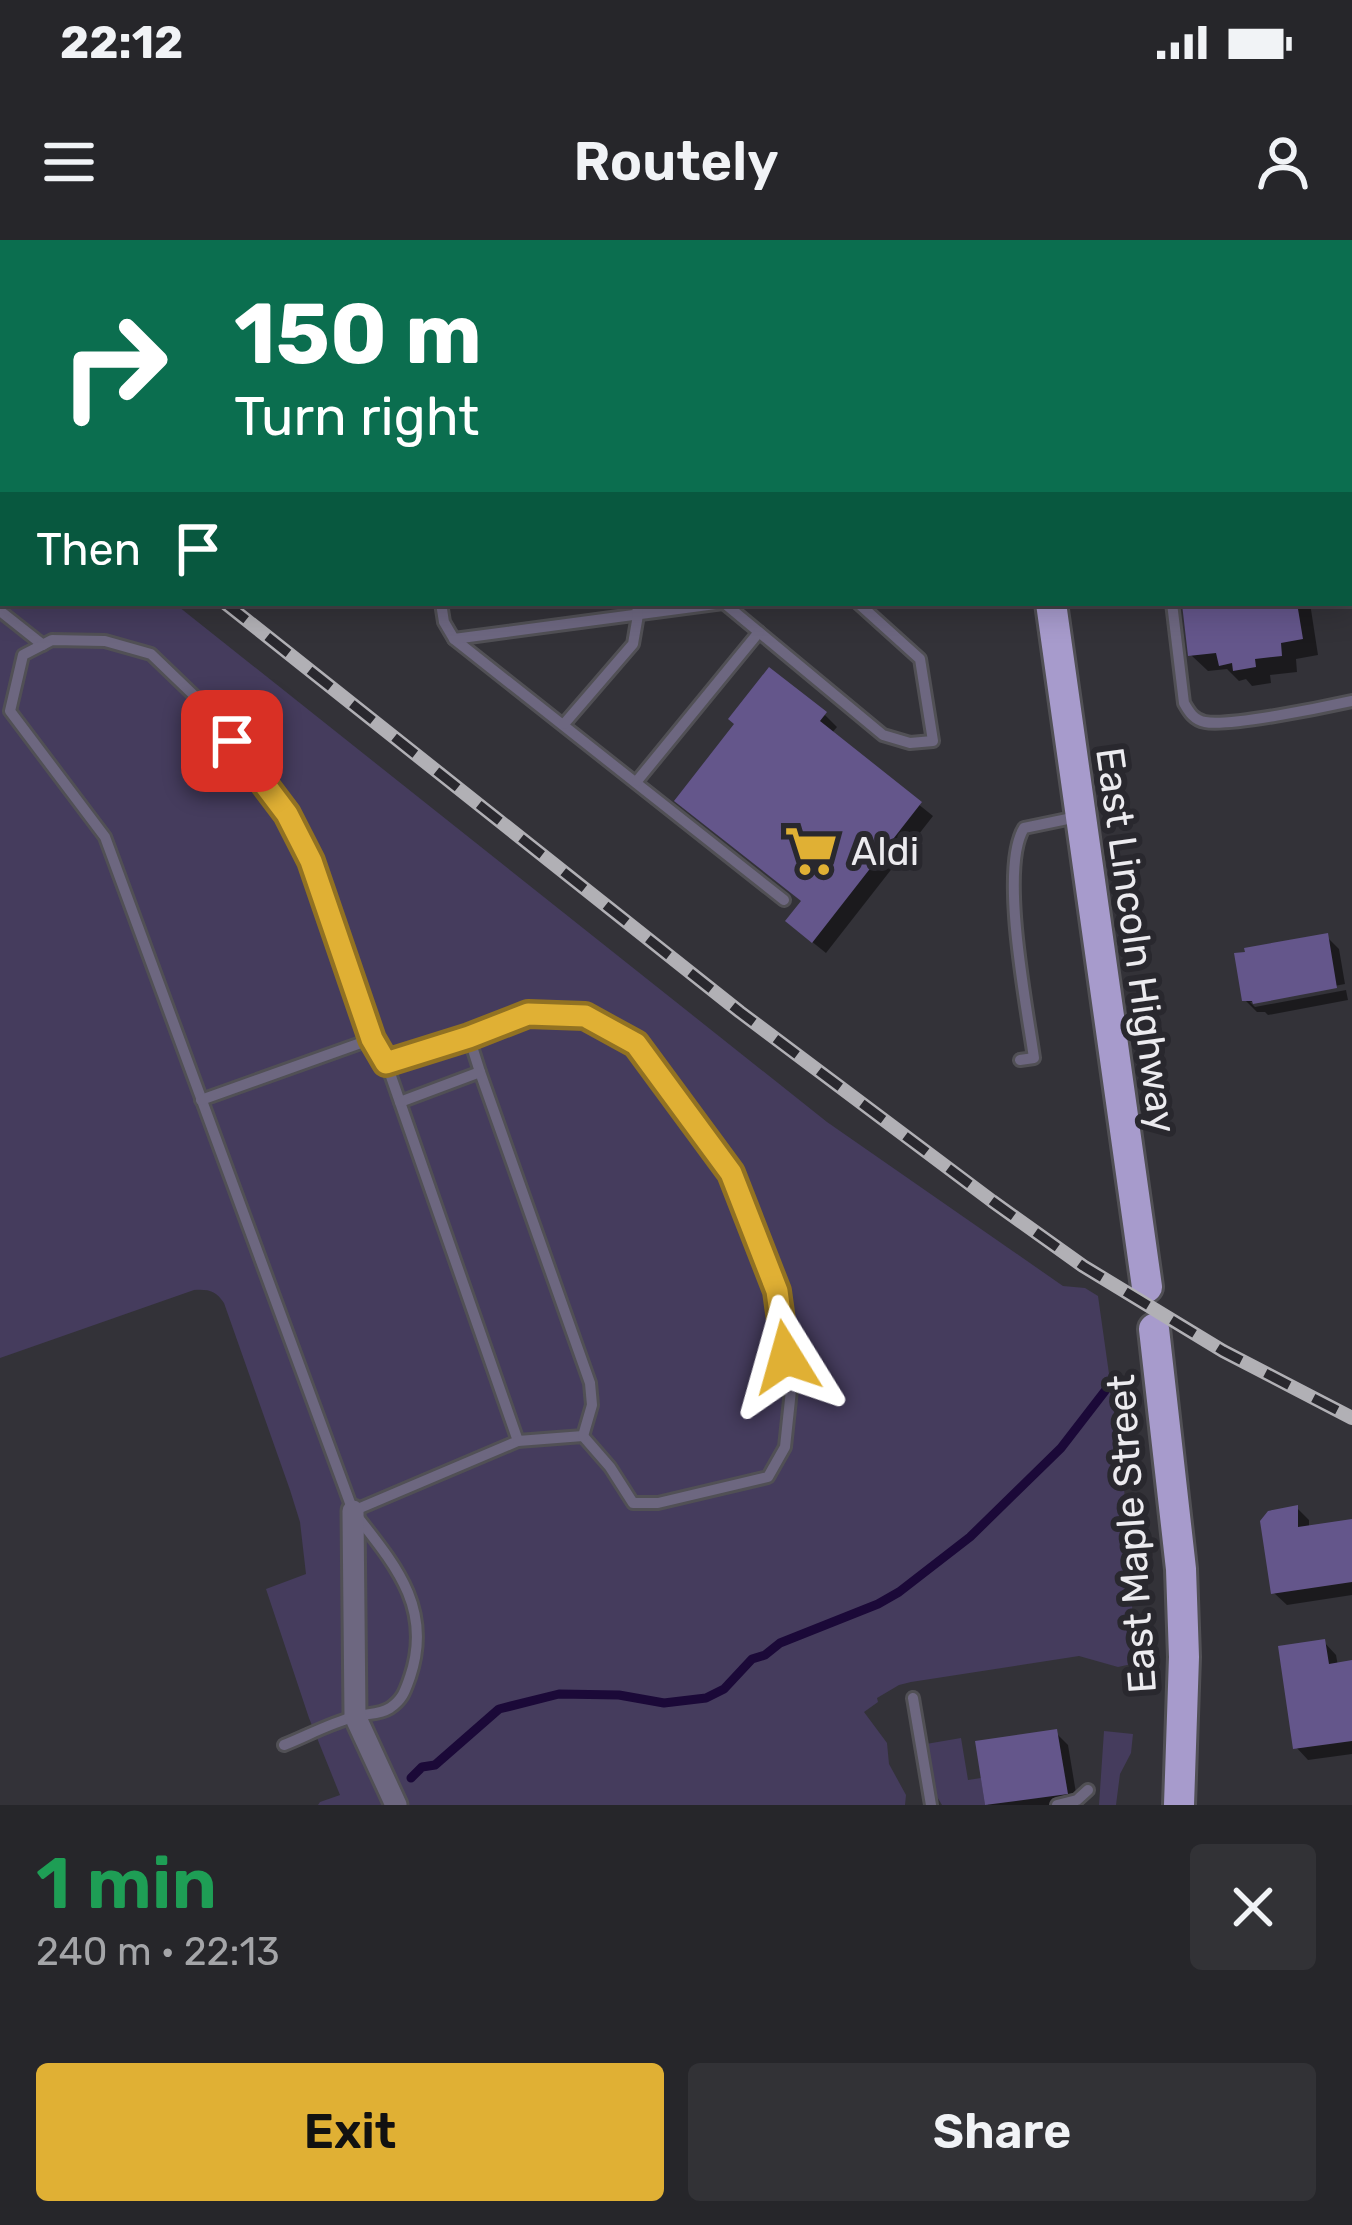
<!DOCTYPE html>
<html lang="en">
<head>
<meta charset="utf-8">
<style>
  body { margin:0; font-family:Rubik,sans-serif; background:#323236; color:#f1f3f6; height:100vh; display:flex; flex-direction:column; font-size:45px; white-space:nowrap }
  * { box-sizing:border-box; margin:0 }
  p { font-size:39px; color:#a4a5a8 }
  .icon { flex:none; width:66px; height:66px; fill:none; stroke:currentColor; stroke-width:2; stroke-linecap:round; stroke-linejoin:round }
  .map { position:relative; height:1565px; overflow:hidden }
  .panel { display:flex; flex-direction:column; background:#26262a; flex:1 }
  .panel>* { flex:none }
  .top-card { position:absolute; left:0px; top:0px; width:1353px; height:366px; box-shadow:0 6px 30px #0003,0 0 0 3px #424347; background:#0b6e4f; color:#fff; overflow:hidden }
  .pin { position:absolute; display:grid; place-items:center; width:102px; height:102px; color:#fff; margin:-51px; border-radius:24px; box-shadow:0 6px 18px #0006 }
  .me { position:absolute; width:132px; margin:-66px; rotate:352deg; stroke-linejoin:round; filter:drop-shadow(0 0 9px #0008) }
  .turn { display:flex; align-items:center; gap:42px; height:252px; padding:0 36px; font-size:54px }
  .turn .icon { width:156px; height:156px; stroke-width:2.5 }
  .turn b { display:block; font-size:84px; line-height:102px }
  .then { display:flex; align-items:center; height:114px; padding:0 36px; background:#0003; gap:24px; font-size:45px }
  .round { display:grid; place-items:center; flex:none; width:126px; height:126px; border-radius:12px; background:#323236 }
  .headline { display:flex; align-items:center; justify-content:space-between; height:204px; padding:0 36px }
  h1 { font-size:72px; font-weight:600; line-height:90px; color:#1e9e55 }
  .button { display:flex; gap:24px; margin-top:auto; padding:24px 36px }
  .button a { flex:1; height:138px; border-radius:12px; background:#e0b034; color:#111; font-size:48px; font-weight:600; line-height:138px; text-align:center }
  .button a+a { background:#323236; color:#f1f3f6 }
  .status { display:flex; justify-content:space-between; align-items:center; height:84px; padding:0 60px; background:#26262a; direction:ltr }
  .status svg { height:33px; fill:currentColor }
  header { display:flex; justify-content:space-between; align-items:center; height:156px; padding:0 36px; background:#26262a; font-size:54px; font-weight:600 }
  .map>svg:first-child { display:block }
  .green { fill:#453c5d }
  .shadow { fill:#0007 }
  .lines { fill:none; stroke-linecap:round; stroke-linejoin:round }
  .stream { stroke:#1b0938; stroke-width:9 }
  .building { fill:#64568b }
  .service-casing { stroke:#515055; stroke-width:16 }
  .minor-casing { stroke:#515055; stroke-width:27 }
  .primary-casing { stroke:#515055; stroke-width:36 }
  .service { stroke:#6d6780; stroke-width:10 }
  .minor { stroke:#6d6780; stroke-width:21 }
  .primary { stroke:#a79bcc; stroke-width:30 }
  .rail-casing { stroke:#b1b0b5; stroke-width:14 }
  .rail { stroke:#29282e; stroke-width:9; stroke-dasharray:27; stroke-linecap:butt }
  .route-casing { stroke:#927222; stroke-width:30 }
  .route { stroke:#e0b034; stroke-width:21 }
  .labels { text-anchor:middle; stroke-width:12; stroke-linejoin:round; paint-order:stroke }
  .poi-label { font-size:39px; fill:#ecebef; stroke:#29282e; text-anchor:start }
  .street-label { font-size:39px; fill:#ecebef; stroke:#29282e }
</style>
</head>
<body>
<div class="status"><b>22:12</b><svg viewBox="0 0 49 12"><path d="M0 12V9h3v3zM5 12V6h3v6zM10 12V3h3v9zM15 12V0h3v12zM26 1h20v11H26zM47 4h2v5h-2z"/></svg></div>
<header><svg class="icon" aria-label="menu" viewBox="0 0 24 24"><path d="M4 6h16M4 12h16M4 18h16"/></svg>Routely<svg class="icon" aria-label="person" viewBox="0 0 24 24"><circle cx="12" cy="8" r="4"/><path d="M4 21q1-7 8-7t8 7"/></svg></header>
<div class="map">
<svg width="1352" height="1565" viewBox="0 0 1352 1565">
  <rect width="100%" height="100%" fill="#333238"/>
  <g class="green">
    <path d="M 0,223 L 3,225 L 3,363 L 174,363 L 827,882 L 1063,1046 L 1085,1048 L 1098,1056 L 1123,1233 L 1136,1423 L 1118,1427 L 1079,1416 L 911,1442 L 899,1445 L 877,1458 L 878,1462 L 864,1472 L 887,1503 L 889,1524 L 906,1555 L 905,1565 L 318,1565 L 320,1562 L 340,1555 L 309,1478 L 266,1349 L 306,1334 L 300,1282 L 290,1250 L 224,1063 C 216,1051 209,1049 194,1050 L 0,1118 Z"/>
    <polygon points="1104,1491 1133,1494 1131,1513 1120,1534 1116,1565 1099,1565"/>
    <polygon points="961,1498 968,1540 981,1538 985,1565 942,1565 933,1550 926,1504"/>
  </g>
  <g class="shadow">
    <polygon points="101,0 288,0 291,3 105,3"/>
    <polygon points="719,0 812,0 792,3 722,3"/>
    <polygon points="1249,0 1338,0 1319,3 1252,3"/>
    <polygon points="1189,363 1310,363 1318,415 1296,419 1297,432 1270,435 1271,443 1252,446 1246,439 1239,441 1227,429 1208,431 1191,415"/>
    <polygon points="825,475 837,487 831,494 933,576 826,713 801,693 804,663 690,573"/>
    <polygon points="1327,697 1339,709 1345,744 1250,762 1255,767 1346,750 1348,760 1268,775 1265,772 1257,772 1245,760"/>
    <polygon points="1297,1268 1309,1280 1309,1288 1352,1282 1352,1355 1287,1365 1274,1353"/>
    <polygon points="1324,1402 1336,1415 1338,1426 1352,1424 1352,1514 1308,1520 1296,1507"/>
    <polygon points="1056,1493 1068,1505 1078,1565 988,1565 978,1504"/>
  </g>
  <g class="lines">
    <polyline class="stream" points="411,1538 422,1527 435,1525 499,1469 559,1454 619,1455 664,1463 706,1458 724,1449 752,1419 765,1415 780,1403 878,1364 899,1352 970,1297 1061,1208 1105,1151"/>
  </g>
  <g class="building">
    <polygon points="1186,363 1297,363 1303,399 1281,403 1282,416 1255,419 1256,427 1233,431 1232,423 1219,426 1216,413 1188,416 1182,364"/>
    <polygon points="769,427 827,472 820,481 922,562 812,703 785,681 801,661 674,561 734,484 728,479"/>
    <polygon points="1328,693 1337,748 1253,764 1252,761 1242,761 1234,713 1245,712 1244,708"/>
    <polygon points="1298,1265 1298,1287 1352,1279 1352,1342 1271,1354 1260,1281 1268,1271"/>
    <polygon points="1325,1399 1329,1424 1352,1420 1352,1501 1293,1509 1278,1406"/>
    <polygon points="1057,1489 1068,1554 985,1565 975,1501"/>
  </g>
  <g class="lines">
    <g class="service-casing">
      <g id="service">
        <polyline points="339,0 343,3"/>
        <polyline points="586,0 586,3"/>
        <polyline points="866,0 866,3"/>
        <polyline points="1177,0 1177,2"/>
        <polyline points="0,3 3,5"/>
        <polyline points="1352,56 1352,85"/>
        <polyline points="1350,333 1352,346"/>
        <polyline points="441,363 444,382 454,399 784,660"/>
        <polyline points="724,363 883,495 910,503 933,501 920,419 858,363"/>
        <path d="M 1172,363 L 1184,463 C 1189,472 1194,480 1205,482 C 1228,487 1325,467 1352,461"/>
        <polyline points="0,371 43,405"/>
        <polyline points="454,399 723,363"/>
        <polygon points="52,400 105,401 151,414 204,465 287,574 311,621 372,799 386,822 518,1201 353,1271 105,597 10,471 23,415"/>
        <polyline points="564,484 633,404 638,375 637,363"/>
        <polyline points="637,541 759,392"/>
        <path d="M 1020,820 L 1034,818 C 1027,768 999,628 1024,588 L 1077,577"/>
        <polyline points="386,822 469,797 528,774 585,776 636,804 731,933 777,1051 791,1150 785,1207 768,1237 658,1263 633,1263 610,1227 583,1196 518,1201"/>
        <polyline points="480,832 590,1143 592,1165 583,1196"/>
        <polyline points="201,860 372,799"/>
        <polyline points="400,862 480,832 469,797"/>
        <polyline points="913,1458 931,1565"/>
        <path d="M 284,1505 C 307,1496 330,1483 354,1477 C 367,1473 379,1475 390,1468 C 403,1459 405,1451 410,1437 C 433,1369 396,1326 356,1275"/>
        <polyline points="1057,1565 1077,1560 1088,1550"/>
      </g>
    </g>
    <g class="minor-casing">
      <g id="minor">
        <polyline points="1350,178 1352,178"/>
        <polyline points="353,1271 355,1476 396,1565"/>
      </g>
    </g>
    <g class="primary-casing">
      <g id="primary">
        <polyline points="1000,0 1001,3"/>
        <polyline points="1051,363 1147,1047"/>
        <polyline points="1154,1089 1181,1329 1184,1417 1179,1565"/>
      </g>
    </g>
    <use href="#service" class="service"/>
    <use href="#minor" class="minor"/>
    <use href="#primary" class="primary"/>
    <g class="rail-casing">
      <g id="rail">
        <polyline points="0,186 3,188"/>
        <polyline points="225,363 740,772 992,961 1083,1026 1223,1111 1352,1178"/>
      </g>
    </g>
    <use href="#rail" class="rail"/>
  </g>
  <g class="lines">
    <g class="route-casing">
      <polyline id="route" points="232,501 287,574 311,621 372,799 386,823 469,797 528,774 585,776 636,804 731,933 777,1051 786,1117"/>
    </g>
    <use href="#route" class="route"/>
  </g>
  <defs>
    <g id="supermarket-bare" transform="scale(4.14)"><path d="M-6-5.5h2.5l.6 2H6L4.5 2H-2.5L-4.4-4H-6ZM-1.5 3.2a1.3 1.3 0 1 0 .1 0ZM3 3.2a1.3 1.3 0 1 0 .1 0Z" fill="#e0b034" stroke="#29282e" stroke-width="2.5" paint-order="stroke"/></g>
  </defs>
  <g fill-rule="evenodd">
    <use href="#supermarket-bare" x="811" y="611"/>
  </g>
  <g class="labels">
    <g class="poi-label">
      <text x="851" y="625">Aldi</text>
    </g>
    <g class="street-label">
      <text transform="translate(1137 700) rotate(82)" y="14">East Lincoln Highway</text>
      <text transform="translate(1131 1294) rotate(-94)" y="14">East Maple Street</text>
    </g>
  </g>
</svg>
<div class="pin" style="left:232px;top:501px;background:#d93025"><svg class="icon" aria-label="arrive" viewBox="0 0 24 24"><path d="M6 21V4h12l-3 4 3 4H6"/></svg></div>
<svg class="me" style="left:786px;top:1117px" viewBox="-20 -20 40 40"><path d="M0-17L14 15 0 8-14 15z" fill="#e0b034" stroke="#fff" stroke-width="4"/></svg>
<div class="top-card">
<div class="turn"><svg class="icon" aria-label="right" viewBox="0 0 24 24"><path d="M7 20v-9h11M14 6l5 5-5 5"/></svg><div><b>150 m</b>Turn right</div></div>
<div class="then">Then<svg class="icon" aria-label="arrive" viewBox="0 0 24 24"><path d="M6 21V4h12l-3 4 3 4H6"/></svg></div>
</div>
</div>
<section class="panel">
<div class="headline"><div><h1>1 min</h1><p>240 m · 22:13</p></div><a class="round"><svg class="icon" aria-label="close" viewBox="0 0 24 24"><path d="M6 6l12 12M18 6L6 18"/></svg></a></div>
<div class="button"><a>Exit</a><a>Share</a></div>
</section>
</body>
</html>
